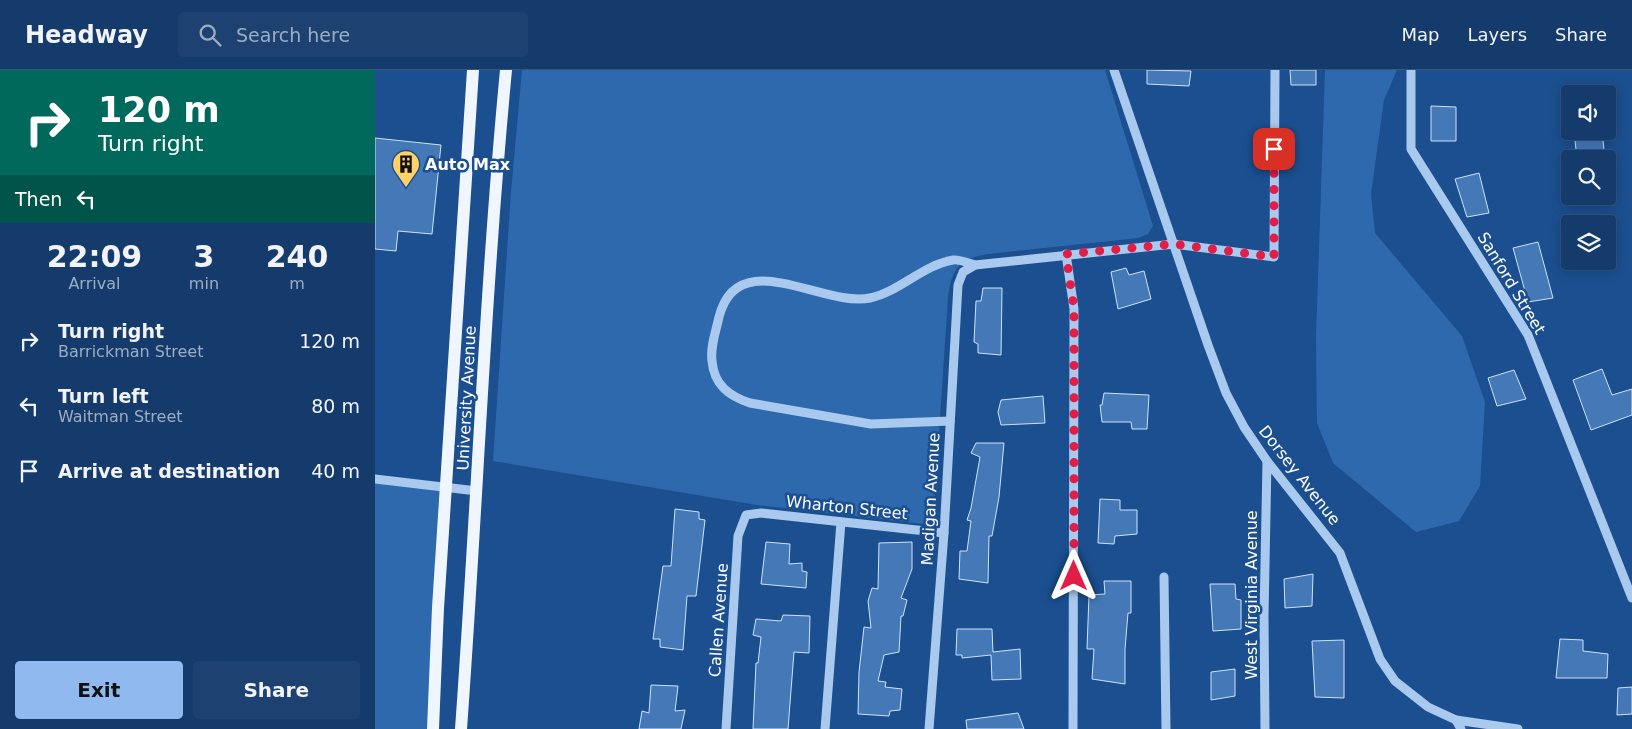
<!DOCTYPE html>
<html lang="en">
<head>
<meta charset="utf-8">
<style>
  body { margin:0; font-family:"DejaVu Sans",sans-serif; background:#1d4271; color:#f1f3f6; height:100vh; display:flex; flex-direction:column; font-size:19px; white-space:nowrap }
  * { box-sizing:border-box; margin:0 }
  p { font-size:16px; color:#9dadc1 }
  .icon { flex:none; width:28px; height:28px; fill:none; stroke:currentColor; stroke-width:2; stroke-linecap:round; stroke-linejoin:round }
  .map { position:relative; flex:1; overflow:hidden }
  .drawer { display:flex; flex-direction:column; background:#143b6b; width:375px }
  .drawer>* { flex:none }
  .banner { background:#00695c; color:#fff; overflow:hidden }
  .controls { position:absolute; left:1186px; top:15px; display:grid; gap:10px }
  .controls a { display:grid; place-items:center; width:55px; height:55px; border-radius:5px; background:#143b6b; box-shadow:0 2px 12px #0003,0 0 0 1px #33557e; font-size:25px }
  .pin { position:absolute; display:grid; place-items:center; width:42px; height:42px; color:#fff; margin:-21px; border-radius:10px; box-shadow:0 2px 8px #0006 }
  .me { position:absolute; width:55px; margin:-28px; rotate:0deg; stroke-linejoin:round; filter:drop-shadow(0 0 4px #0008) }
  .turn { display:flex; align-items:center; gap:18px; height:105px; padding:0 15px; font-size:22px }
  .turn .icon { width:65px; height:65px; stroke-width:2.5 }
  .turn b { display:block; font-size:35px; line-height:42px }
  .then { display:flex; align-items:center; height:48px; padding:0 15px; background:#0003; gap:10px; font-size:19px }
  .eta { display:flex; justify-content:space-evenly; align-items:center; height:85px; text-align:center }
  .eta b { font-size:30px; font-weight:600; line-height:35px }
  .action { display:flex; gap:10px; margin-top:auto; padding:10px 15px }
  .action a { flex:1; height:58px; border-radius:5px; background:#90b9f0; color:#111; font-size:20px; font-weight:600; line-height:58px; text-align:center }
  .action a+a { background:#1d4271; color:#f1f3f6 }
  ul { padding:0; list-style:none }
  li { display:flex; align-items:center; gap:15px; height:65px; padding:0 15px }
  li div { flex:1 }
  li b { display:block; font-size:19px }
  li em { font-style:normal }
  header { display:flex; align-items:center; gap:30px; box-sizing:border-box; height:70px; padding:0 25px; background:#143b6b; border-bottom:1px solid #33557e }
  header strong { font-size:24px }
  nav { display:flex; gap:28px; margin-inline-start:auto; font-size:18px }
  .search { width:350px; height:45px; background:#1d4271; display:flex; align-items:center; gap:12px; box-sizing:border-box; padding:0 18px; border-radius:5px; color:#9dadc1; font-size:19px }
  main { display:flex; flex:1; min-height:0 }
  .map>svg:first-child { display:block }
  .green { fill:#2e69ad }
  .building { fill:#4478b7; stroke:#cfe3fa }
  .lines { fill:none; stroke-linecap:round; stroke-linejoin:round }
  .minor { stroke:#a9c9ee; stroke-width:9 }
  .major { stroke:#f0f6ff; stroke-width:12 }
  .route { stroke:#e11d48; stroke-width:9; stroke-dasharray:0 16.2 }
  .labels { text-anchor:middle; stroke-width:5; stroke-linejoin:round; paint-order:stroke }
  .poi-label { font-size:16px; font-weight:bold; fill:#fff; stroke:#1b4f8f; text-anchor:start }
  .street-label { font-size:16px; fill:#fff; stroke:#1b4f8f }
</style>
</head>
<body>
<header>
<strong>Headway</strong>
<div class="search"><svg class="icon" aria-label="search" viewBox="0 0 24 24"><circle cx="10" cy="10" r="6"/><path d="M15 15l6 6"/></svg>Search here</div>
<nav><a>Map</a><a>Layers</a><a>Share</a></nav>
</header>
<main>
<section class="drawer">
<div class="banner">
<div class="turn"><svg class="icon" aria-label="right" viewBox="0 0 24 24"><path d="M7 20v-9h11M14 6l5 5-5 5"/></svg><div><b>120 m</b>Turn right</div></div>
<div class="then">Then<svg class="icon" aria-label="left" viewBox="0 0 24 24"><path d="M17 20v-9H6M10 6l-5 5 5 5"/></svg></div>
</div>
<div class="eta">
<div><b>22:09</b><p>Arrival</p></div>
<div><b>3</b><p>min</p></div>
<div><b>240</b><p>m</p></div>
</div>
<ul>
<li><svg class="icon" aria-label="right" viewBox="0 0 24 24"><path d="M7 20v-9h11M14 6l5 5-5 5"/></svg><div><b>Turn right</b><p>Barrickman Street</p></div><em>120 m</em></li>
<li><svg class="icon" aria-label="left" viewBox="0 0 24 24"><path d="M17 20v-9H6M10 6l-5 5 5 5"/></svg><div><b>Turn left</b><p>Waitman Street</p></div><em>80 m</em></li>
<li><svg class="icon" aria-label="arrive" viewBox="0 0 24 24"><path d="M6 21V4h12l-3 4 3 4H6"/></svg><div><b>Arrive at destination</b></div><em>40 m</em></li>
</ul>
<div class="action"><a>Exit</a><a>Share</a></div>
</section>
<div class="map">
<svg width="1257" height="659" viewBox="0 0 1257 659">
  <rect width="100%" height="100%" fill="#1b4f8f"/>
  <g class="green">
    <path d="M 147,0 L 730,0 L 778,156 L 773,164 L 763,168 L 613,184 C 584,189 577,198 573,227 L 558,455 L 382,435 L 118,391 L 136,122 Z"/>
    <polygon points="950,0 1022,0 1009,30 996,124 1000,163 1087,266 1110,332 1105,416 1084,451 1041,462 958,393 942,353 941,268"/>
    <polygon points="0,406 72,417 59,659 0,659"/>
  </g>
  <g class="building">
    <polygon points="772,0 816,1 814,16 772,14"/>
    <polygon points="915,0 941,0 941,15 916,15"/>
    <polygon points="1056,36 1081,37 1081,71 1056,71"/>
    <polygon points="1199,61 1227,61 1230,89 1202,89"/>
    <polygon points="0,68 66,75 57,164 23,161 21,181 0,179"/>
    <polygon points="1104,103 1114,143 1092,147 1080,109"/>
    <polygon points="1163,172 1178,228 1153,232 1138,178"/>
    <polygon points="751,198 754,205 769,201 776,229 743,239 736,202"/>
    <polygon points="608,218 627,218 626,285 603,283 603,274 599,272 601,231 606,231"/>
    <polygon points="1227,299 1237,325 1257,319 1257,345 1216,360 1198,310"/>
    <polygon points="1139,300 1151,329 1122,336 1113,308"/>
    <polygon points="729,323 774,325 772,359 757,359 756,352 727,352 725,335 727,335"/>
    <polygon points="668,326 670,353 626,355 623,342 626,330"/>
    <polygon points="601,373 629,373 624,427 617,466 614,466 613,513 584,509 585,481 592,481 596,451 592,450 596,438 605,387 596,383"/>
    <polygon points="725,429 745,430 745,440 762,440 762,464 740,466 739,474 723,473"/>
    <polygon points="300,439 324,442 324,449 330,450 321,526 312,526 308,580 285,577 285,569 278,569 288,496 296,496"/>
    <polygon points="391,472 415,474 414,494 427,493 427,501 432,502 431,518 386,514"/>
    <polygon points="537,472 537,499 526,528 532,530 528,546 526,546 524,582 509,585 503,611 511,612 510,617 527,619 525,640 515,641 514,646 483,644 484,602 489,557 496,558 493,531 497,518 503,519 504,473"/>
    <polygon points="938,504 937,536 910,538 909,509"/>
    <polygon points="729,511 756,511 756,543 753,543 750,579 750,614 717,609 719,579 712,579 714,525 730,524"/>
    <polygon points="835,514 860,514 861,529 866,530 866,559 838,561"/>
    <polygon points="408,545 435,546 434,583 419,582 413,659 378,659 381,593 383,593 386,567 378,565 381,549 406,551"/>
    <polygon points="582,559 617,559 618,582 645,579 646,609 617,610 616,585 587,588 587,585 581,585"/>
    <polygon points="1185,569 1208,570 1208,581 1233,584 1232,608 1181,608"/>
    <polygon points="969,570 969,628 940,627 937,571"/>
    <polygon points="860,599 860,626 836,630 836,602"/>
    <polygon points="276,615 303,616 300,641 310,640 306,659 264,659 267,641 274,643"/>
    <polygon points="1257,617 1257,644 1242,645 1243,618"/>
    <polygon points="643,643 649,659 592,659 591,650"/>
  </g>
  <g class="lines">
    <g class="minor">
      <polyline points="739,0 833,275 851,323 869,357 892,391 965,483 1005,589 1020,611 1053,637 1081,650 1143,659"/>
      <polyline points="1036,0 1036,79 1153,265 1257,528"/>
      <polyline points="691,184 699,239 698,659"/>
      <path d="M 575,351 L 496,354 L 375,333 C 354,326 339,315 337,291 C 335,277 341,261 344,247 C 363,173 448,238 495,228 C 524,222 548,195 578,190 C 584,189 593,193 600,195"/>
      <polyline points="0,409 102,421"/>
      <polyline points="789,507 791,659"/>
      <polyline points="1081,650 1086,659"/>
      <polyline points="351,659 363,466 371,445 386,443 569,463"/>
      <polyline points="450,659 466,452"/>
      <polyline points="554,659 569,463 583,215 588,202 600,195 799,174 899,187 900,0"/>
      <polyline points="890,659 889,546 892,391"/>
    </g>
    <g class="major">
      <polyline points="58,659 63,538 98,0"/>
      <path d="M 86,659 C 102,439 110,219 131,0"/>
    </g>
  </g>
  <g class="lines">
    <polyline class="route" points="699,506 699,239 691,184 799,174 899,187 899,79"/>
  </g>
  <defs>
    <g id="building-pin" transform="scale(1.4375)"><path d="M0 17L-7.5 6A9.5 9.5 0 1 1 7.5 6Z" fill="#ffd166" stroke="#1b4f8f"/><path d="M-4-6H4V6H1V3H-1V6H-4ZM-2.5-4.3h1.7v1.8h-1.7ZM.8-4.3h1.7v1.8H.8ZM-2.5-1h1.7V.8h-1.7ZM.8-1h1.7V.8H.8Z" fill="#111"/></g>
  </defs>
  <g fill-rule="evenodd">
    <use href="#building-pin" x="31" y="94"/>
  </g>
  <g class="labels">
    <g class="poi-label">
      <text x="50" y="100">Auto Max</text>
    </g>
    <g class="street-label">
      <text transform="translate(1137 213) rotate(59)" y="6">Sanford Street</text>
      <text transform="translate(91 328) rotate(-87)" y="6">University Avenue</text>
      <text transform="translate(925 405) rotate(52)" y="6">Dorsey Avenue</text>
      <text transform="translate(555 429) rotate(-87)" y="6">Madigan Avenue</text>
      <text transform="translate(472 437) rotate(6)" y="6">Wharton Street</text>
      <text transform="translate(876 525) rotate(-90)" y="6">West Virginia Avenue</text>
      <text transform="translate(343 550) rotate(-86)" y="6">Callen Avenue</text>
    </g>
  </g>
</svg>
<div class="controls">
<a><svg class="icon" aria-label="sound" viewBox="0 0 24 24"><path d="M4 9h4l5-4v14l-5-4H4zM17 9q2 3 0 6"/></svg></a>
<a><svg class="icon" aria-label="search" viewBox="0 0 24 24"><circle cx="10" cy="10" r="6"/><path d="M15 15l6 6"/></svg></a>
<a><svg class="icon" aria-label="layers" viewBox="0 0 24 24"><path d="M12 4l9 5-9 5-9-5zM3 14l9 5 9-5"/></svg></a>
</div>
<div class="pin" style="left:899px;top:79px;background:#d93025"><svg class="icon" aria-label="arrive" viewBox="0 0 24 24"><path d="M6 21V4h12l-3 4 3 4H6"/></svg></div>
<svg class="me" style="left:699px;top:506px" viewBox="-20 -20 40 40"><path d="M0-17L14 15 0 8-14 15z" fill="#e11d48" stroke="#fff" stroke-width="4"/></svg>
</div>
</main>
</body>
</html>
